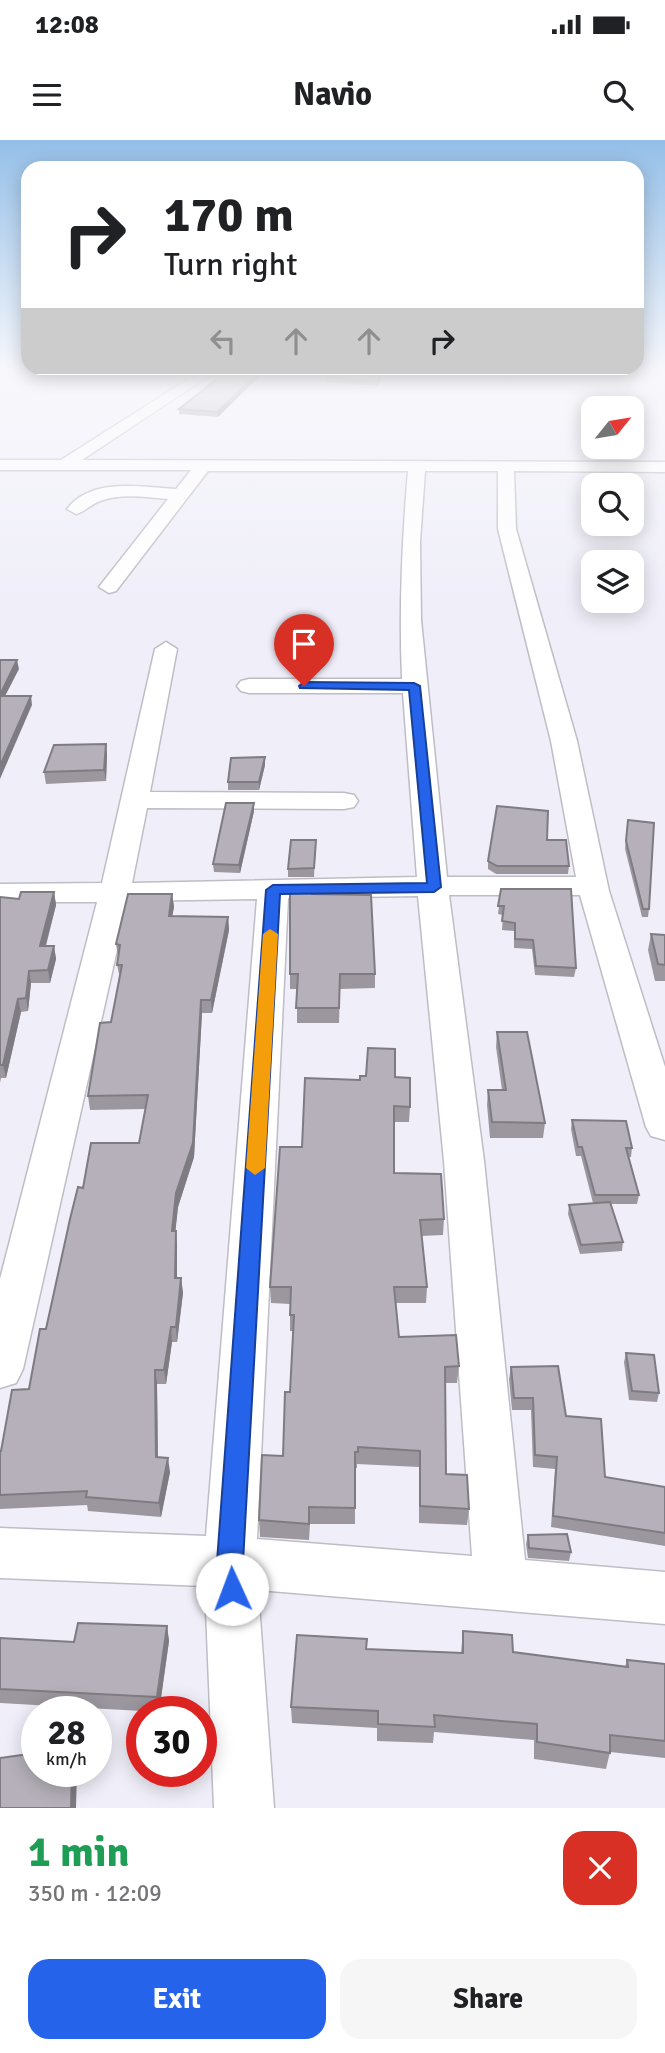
<!DOCTYPE html>
<html lang="en">
<head>
<meta charset="utf-8">
<style>
  body { margin:0; font-family:Signika,sans-serif; background:#f6f6f6; color:#202124; height:100vh; display:flex; flex-direction:column; font-size:26px; white-space:nowrap }
  * { box-sizing:border-box; margin:0 }
  p { font-size:23px; color:#757577 }
  .icon { flex:none; width:38px; height:38px; fill:none; stroke:currentColor; stroke-width:2; stroke-linecap:round; stroke-linejoin:round }
  .map { position:relative; height:1668px; overflow:hidden }
  .sheet { display:flex; flex-direction:column; background:#fff; flex:1 }
  .sheet>* { flex:none }
  .banner { position:absolute; left:21px; top:21px; width:623px; height:214px; border-radius:21px; box-shadow:0 4px 18px #0003; background:#fff; color:#202124; overflow:hidden }
  .needle { width:46px; rotate:60deg }
  .tools { position:absolute; left:581px; top:256px; display:grid; gap:14px }
  .tools a { display:grid; place-items:center; width:63px; height:63px; border-radius:14px; background:#fff; box-shadow:0 4px 18px #0003; font-size:35px }
  .speed { position:absolute; left:21px; top:1556px; display:flex; gap:14px; font-size:35px; font-weight:700; text-align:center }
  .speed>* { display:grid; place-content:center; width:91px; height:91px; border-radius:50%; background:#fff; box-shadow:0 4px 18px #0003; line-height:1 }
  .speed small { font-size:18px; font-weight:400 }
  .speed .limit { border:10px solid #d22; background:#fff; color:#111 }
  .pin { position:absolute; display:grid; place-items:center; width:60px; height:60px; color:#fff; margin:-72px -30px; border-radius:50% 50% 50% 0; rotate:-45deg; box-shadow:0 0 7px #0007 }
  .pin .icon { rotate:45deg }
  .me { position:absolute; width:77px; margin:-38px; rotate:358deg; stroke-linejoin:round; filter:drop-shadow(0 0 5px #0008) }
  .turn { display:flex; align-items:center; gap:24px; height:147px; padding:0 28px; font-size:32px }
  .turn .icon { width:91px; height:91px; stroke-width:2.5 }
  .turn b { display:block; font-size:49px; line-height:60px }
  .lanes { display:flex; align-items:center; height:66px; padding:0 28px; background:#0003; justify-content:center; gap:35px; direction:ltr }
  .lanes .off { opacity:.35 }
  .round { display:grid; place-items:center; flex:none; width:74px; height:74px; border-radius:21px; background:#f6f6f6 }
  .head { display:flex; align-items:center; justify-content:space-between; height:119px; padding:0 28px }
  h1 { font-size:42px; font-weight:700; line-height:52px; color:#1e9e55 }
  .button { display:flex; gap:14px; margin-top:auto; padding:14px 28px }
  .button a { flex:1; height:80px; border-radius:21px; background:#2563eb; color:#fff; font-size:28px; font-weight:700; line-height:80px; text-align:center }
  .button a+a { background:#f6f6f6; color:#202124 }
  .status { display:flex; justify-content:space-between; align-items:center; height:49px; padding:0 35px; background:#fff; direction:ltr }
  .status svg { height:19px; fill:currentColor }
  header { display:flex; justify-content:space-between; align-items:center; height:91px; padding:0 28px; background:#fff; font-size:32px; font-weight:700 }
  .map>svg:first-child { display:block }
  .lines { fill:none; stroke-linecap:round; stroke-linejoin:round }
  .street-casing { stroke:#bebdc6; stroke-width:3 }
  .street { fill:#fff; fill-rule:evenodd }
  .wall { fill:#9c979f }
  .shaded-wall { fill:#7f7b82 }
  .building { fill:#b5b0b9; stroke:#7f7b82; stroke-width:2 }
  .route { fill:#2563eb; stroke:#184099; stroke-width:2 }
  .slow { fill:#f59e0b }
</style>
</head>
<body>
<div class="status"><b>12:08</b><svg viewBox="0 0 49 12"><path d="M0 12V9h3v3zM5 12V6h3v6zM10 12V3h3v9zM15 12V0h3v12zM26 1h20v11H26zM47 4h2v5h-2z"/></svg></div>
<header><svg class="icon" aria-label="menu" viewBox="0 0 24 24"><path d="M4 6h16M4 12h16M4 18h16"/></svg>Navio<svg class="icon" aria-label="search" viewBox="0 0 24 24"><circle cx="10" cy="10" r="6"/><path d="M15 15l6 6"/></svg></header>
<div class="map">
<svg width="665" height="1668" viewBox="0 0 665 1668">
  <rect width="100%" height="100%" fill="#f0eff9"/>
  <g class="lines">
    <g class="street-casing">
      <path id="street" d="M 204,229 L 219,229 L 82,320 L 665,322 L 665,332 L 514,331 L 516,389 L 577,601 L 609,751 L 665,927 L 665,1000 L 651,996 L 646,987 L 580,755 L 449,755 L 484,1021 L 525,1420 L 665,1432 L 665,1484 L 258,1450 L 274,1668 L 214,1668 L 205,1446 L 0,1438 L 0,1388 L 206,1396 L 257,759 L 128,761 L 23,1229 L 16,1243 L 0,1248 L 0,1139 L 97,762 L 0,762 L 0,744 L 102,743 L 155,509 L 166,502 L 177,509 L 150,652 L 344,653 L 354,655 L 358,661 L 354,667 L 344,669 L 147,668 L 132,743 L 417,737 L 403,553 L 249,553 L 241,551 L 237,546 L 241,541 L 249,539 L 402,539 C 399,469 402,401 408,331 L 208,331 L 116,451 L 109,453 L 99,447 L 168,359 C 147,357 121,353 100,361 C 91,364 85,372 76,374 L 67,369 C 91,337 142,347 176,349 L 191,330 L 0,330 L 0,320 L 61,320 ZM 425,331 L 498,331 L 498,389 L 551,601 L 576,737 L 447,737 L 421,480 L 420,402 ZM 418,756 L 444,1021 L 472,1416 L 257,1399 L 288,758 Z"/>
    </g>
    <use href="#street" class="street"/>
  </g>
  <g class="wall">
    <polygon points="230,229 218,277 179,274 179,269"/>
    <polygon points="339,229 385,229 378,246 326,242 326,237"/>
    <polygon points="106,604 107,615 106,641 46,644 44,632"/>
    <polygon points="265,625 259,650 228,650 228,642"/>
    <polygon points="254,671 240,733 214,732 213,724"/>
    <polygon points="627,688 649,769 648,777 642,777 625,709"/>
    <polygon points="316,700 314,737 288,737 288,729"/>
    <polygon points="547,700 569,726 568,734 496,734 488,729 488,721"/>
    <polygon points="501,749 576,828 574,837 535,835 532,809 514,808 514,791 502,790 503,775 498,774"/>
    <polygon points="54,752 56,765 46,806 54,806 56,819 50,843 31,843 28,871 21,872 6,938 1,938 0,943 0,757 19,759"/>
    <polygon points="172,754 174,767 172,776 228,777 229,790 212,873 202,873 194,1017 178,1067 175,1091 177,1105 177,1138 181,1138 183,1153 177,1202 172,1202 166,1244 157,1244 158,1317 170,1332 161,1377 88,1371 87,1365 0,1369 0,1311 1,1311 29,1249 83,1048 139,1003 146,969 90,970 88,956 111,882 120,838 117,825 118,817 116,804"/>
    <polygon points="312,754 375,834 375,848 340,849 339,883 297,883 297,849 290,849 290,834"/>
    <polygon points="651,794 665,795 665,841 655,841 648,810"/>
    <polygon points="497,892 545,983 543,998 490,998 487,965 488,950 502,950 496,907"/>
    <polygon points="366,936 395,937 410,967 409,982 394,982 394,1033 444,1079 443,1095 421,1096 427,1147 426,1163 396,1163 399,1197 459,1226 457,1243 445,1243 446,1334 469,1369 467,1385 419,1383 419,1327 357,1324 357,1328 355,1328 355,1384 310,1384 309,1400 260,1397 259,1380 283,1316 290,1252 293,1191 290,1191 290,1164 271,1163 270,1147 302,1007 360,940"/>
    <polygon points="572,980 632,1008 631,1017 629,1017 639,1055 637,1064 611,1064 623,1102 622,1111 580,1114 568,1074 569,1065 593,1063 581,1016 576,1016 571,989"/>
    <polygon points="626,1213 659,1253 657,1262 629,1260 624,1222"/>
    <polygon points="511,1227 566,1276 605,1337 665,1347 665,1406 551,1387 555,1329 533,1327 531,1270 512,1270 509,1239"/>
    <polygon points="528,1395 571,1412 569,1421 528,1418 526,1404"/>
    <polygon points="167,1486 169,1501 159,1572 0,1563 0,1498 74,1502"/>
    <polygon points="463,1491 513,1512 625,1527 627,1520 665,1524 665,1618 610,1612 606,1629 534,1619 534,1600 434,1592 433,1603 377,1601 377,1588 292,1583 291,1567 366,1509 461,1513"/>
  </g>
  <g class="shaded-wall">
    <polygon points="262,229 267,229 218,277 217,272"/>
    <polygon points="383,229 385,229 378,246 378,241"/>
    <polygon points="17,520 19,529 1,564 0,555"/>
    <polygon points="31,556 32,565 0,639 0,626"/>
    <polygon points="106,604 107,615 106,641 104,630"/>
    <polygon points="265,617 265,625 259,650 259,642"/>
    <polygon points="254,663 254,671 240,733 239,725"/>
    <polygon points="54,752 56,765 42,819 40,806"/>
    <polygon points="172,754 174,767 170,789 169,776"/>
    <polygon points="228,777 229,790 212,873 211,860"/>
    <polygon points="54,806 56,819 50,843 48,830"/>
    <polygon points="29,831 31,843 28,871 26,858"/>
    <polygon points="18,859 21,872 6,938 3,925"/>
    <polygon points="201,860 202,873 194,1017 178,1067 174,1105 172,1091 176,1053"/>
    <polygon points="176,1091 177,1105 177,1153 175,1138"/>
    <polygon points="181,1138 183,1153 177,1202 176,1187"/>
    <polygon points="171,1187 172,1202 166,1244 164,1230"/>
    <polygon points="155,1230 157,1244 158,1331 156,1317"/>
    <polygon points="168,1318 170,1332 161,1377 159,1363"/>
    <polygon points="167,1486 169,1501 159,1572 157,1557"/>
    <polygon points="72,1631 77,1631 76,1668 71,1668"/>
  </g>
  <g class="building">
    <polygon points="230,229 262,229 217,272 179,269"/>
    <polygon points="339,229 383,229 378,241 326,237"/>
    <polygon points="0,520 17,520 0,555"/>
    <polygon points="0,556 31,556 0,626"/>
    <polygon points="106,604 104,630 44,632 54,605"/>
    <polygon points="265,617 259,642 228,642 231,618"/>
    <polygon points="226,663 254,663 239,725 213,724"/>
    <polygon points="497,666 548,671 547,700 566,700 569,726 497,726 488,721"/>
    <polygon points="628,680 654,683 649,769 643,769 626,701"/>
    <polygon points="291,700 316,700 314,728 288,729"/>
    <polygon points="290,746 312,746 312,754 371,755 375,834 340,834 339,868 296,868 298,834 290,834"/>
    <polygon points="501,749 571,749 576,828 536,826 533,800 515,799 515,783 502,781 504,766 498,766"/>
    <polygon points="21,752 54,752 40,806 54,806 48,830 29,831 26,858 18,859 3,925 0,925 0,757 19,759"/>
    <polygon points="128,754 172,754 169,776 228,777 211,860 201,860 193,1003 176,1053 172,1091 176,1091 175,1138 181,1138 176,1187 171,1187 164,1230 155,1230 156,1317 168,1318 159,1363 86,1357 87,1351 0,1355 0,1311 1,1311 12,1250 29,1249 40,1189 46,1189 70,1079 78,1047 83,1048 91,1003 139,1003 148,955 88,956 100,883 111,882 122,825 117,825 120,805 116,804"/>
    <polygon points="651,794 665,795 665,825 658,824"/>
    <polygon points="497,892 527,892 545,983 492,982 488,950 506,950"/>
    <polygon points="368,908 395,909 395,937 410,938 410,967 394,966 394,1033 441,1034 444,1079 420,1080 427,1147 394,1147 399,1197 456,1195 459,1226 445,1227 446,1334 467,1335 469,1369 420,1366 420,1311 358,1307 358,1312 355,1312 355,1368 309,1367 309,1384 259,1380 262,1315 283,1316 285,1252 290,1252 294,1175 290,1175 291,1147 270,1147 280,1007 302,1007 305,938 360,940 360,936 366,936"/>
    <polygon points="572,980 626,981 632,1008 626,1008 639,1055 595,1055 582,1007 578,1007"/>
    <polygon points="610,1062 623,1102 581,1105 569,1065"/>
    <polygon points="626,1213 654,1215 659,1253 632,1251"/>
    <polygon points="558,1226 566,1276 601,1279 605,1337 665,1347 665,1393 553,1376 557,1317 535,1315 533,1258 514,1258 511,1227"/>
    <polygon points="567,1394 571,1412 529,1408 528,1395"/>
    <polygon points="78,1483 167,1486 157,1557 0,1549 0,1498 74,1502"/>
    <polygon points="463,1491 512,1495 513,1512 628,1527 627,1520 665,1524 665,1601 610,1595 610,1613 537,1602 537,1584 434,1575 435,1587 378,1584 378,1571 291,1567 297,1495 367,1499 366,1509 463,1513"/>
    <polygon points="37,1613 37,1631 72,1631 71,1668 0,1668 0,1618"/>
  </g>
  <linearGradient id="sky" x2="0" y2="1"><stop stop-color="#94bfe8"/><stop offset="0.5" stop-color="#f8f8fc"/><stop offset="1" stop-color="#f8f8fc" stop-opacity="0"/></linearGradient>
  <rect width="665" height="462" fill="url(#sky)"/>
  <polygon class="route" points="304,542 414,543 420,546 441,747 434,752 280,754 243,1422 245,1449 241,1458 232,1462 223,1458 219,1449 217,1422 266,750 273,745 427,743 409,550 300,548 299,546"/>
  <polygon class="slow" points="270,789 278,794 265,1028 255,1035 246,1028 263,794"/>
</svg>
<div class="tools">
<a><svg class="needle" viewBox="-14 -14 28 28"><path d="M0-13l5 13h-10z" fill="#e53935"/><path d="M0 13l5-13h-10z" fill="#757577"/></svg></a>
<a><svg class="icon" aria-label="search" viewBox="0 0 24 24"><circle cx="10" cy="10" r="6"/><path d="M15 15l6 6"/></svg></a>
<a><svg class="icon" aria-label="layers" viewBox="0 0 24 24"><path d="M12 4l9 5-9 5-9-5zM3 14l9 5 9-5"/></svg></a>
</div>
<div class="speed"><div>28<small>km/h</small></div><div class="limit">30</div></div>
<div class="pin" style="left:304px;top:546px;background:#d93025"><svg class="icon" aria-label="arrive" viewBox="0 0 24 24"><path d="M6 21V4h12l-3 4 3 4H6"/></svg></div>
<svg class="me" style="left:232px;top:1449px" viewBox="-20 -20 40 40"><circle r="19" fill="#fff"/><path d="M0-13L10 11 0 6-10 11z" fill="#2563eb"/></svg>
<div class="banner">
<div class="turn"><svg class="icon" aria-label="right" viewBox="0 0 24 24"><path d="M7 20v-9h11M14 6l5 5-5 5"/></svg><div><b>170 m</b>Turn right</div></div>
<div class="lanes"><svg class="icon off" aria-label="left" viewBox="0 0 24 24"><path d="M17 20v-9H6M10 6l-5 5 5 5"/></svg><svg class="icon off" aria-label="ahead" viewBox="0 0 24 24"><path d="M12 20V5M6 11l6-6 6 6"/></svg><svg class="icon off" aria-label="ahead" viewBox="0 0 24 24"><path d="M12 20V5M6 11l6-6 6 6"/></svg><svg class="icon" aria-label="right" viewBox="0 0 24 24"><path d="M7 20v-9h11M14 6l5 5-5 5"/></svg></div>
</div>
</div>
<section class="sheet">
<div class="head"><div><h1>1 min</h1><p>350 m · 12:09</p></div><a class="round" style="background:#d93025;color:#fff"><svg class="icon" aria-label="close" viewBox="0 0 24 24"><path d="M6 6l12 12M18 6L6 18"/></svg></a></div>
<div class="button"><a>Exit</a><a>Share</a></div>
</section>
</body>
</html>
